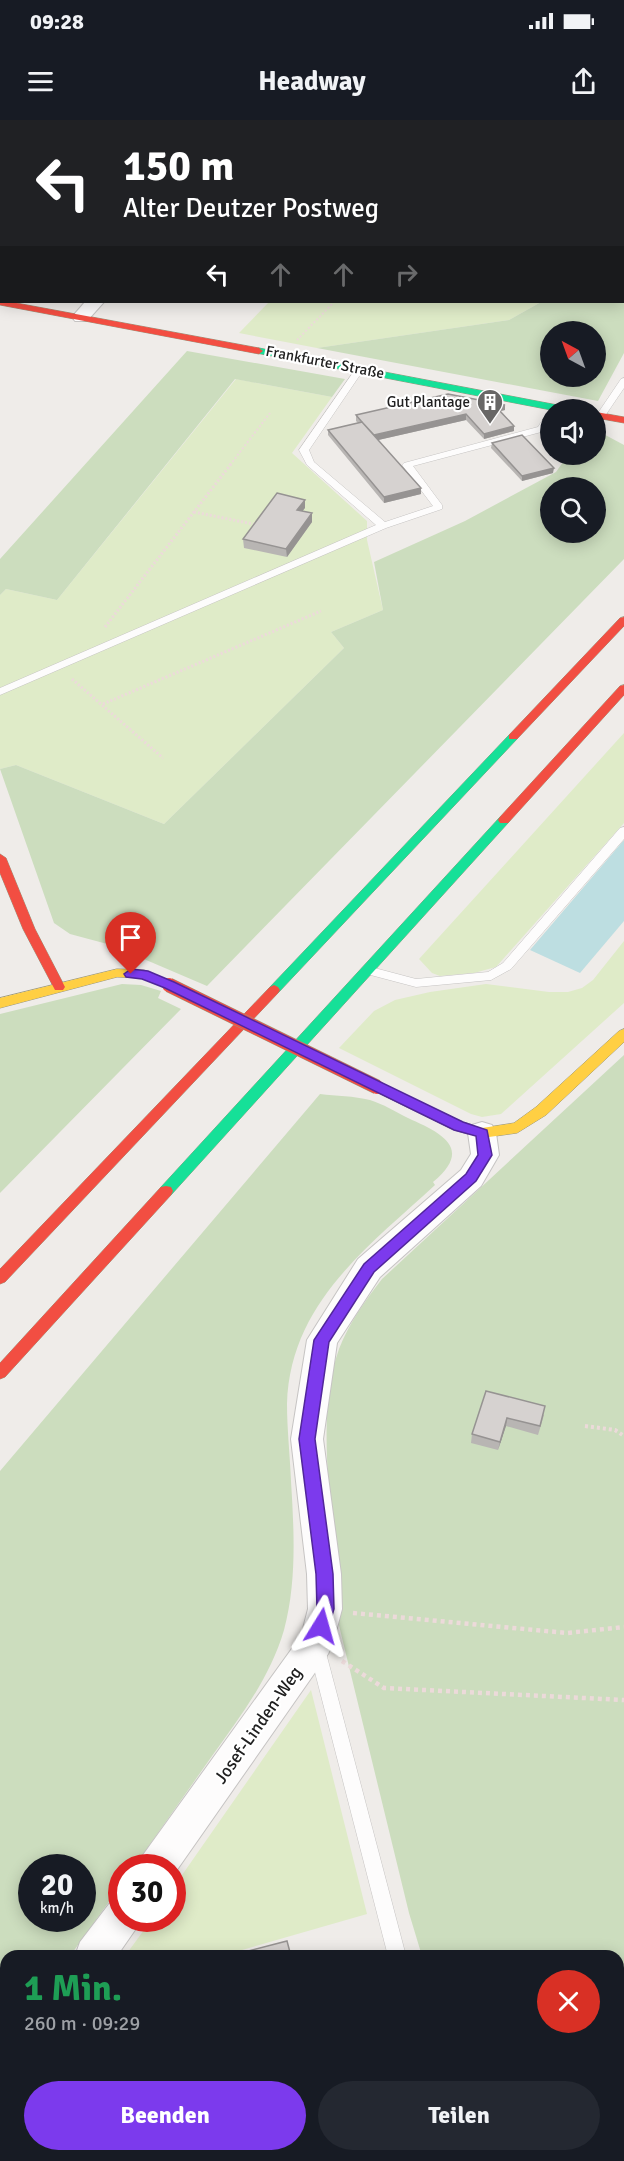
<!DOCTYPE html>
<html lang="de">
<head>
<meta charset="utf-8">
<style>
  body { margin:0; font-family:Signika,sans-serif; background:#242831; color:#f1f3f6; height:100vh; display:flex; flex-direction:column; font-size:22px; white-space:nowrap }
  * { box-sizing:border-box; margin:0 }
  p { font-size:20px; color:#9ea1a6 }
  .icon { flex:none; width:33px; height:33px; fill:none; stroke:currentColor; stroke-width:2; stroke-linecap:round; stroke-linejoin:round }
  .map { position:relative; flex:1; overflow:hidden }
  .details { position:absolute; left:0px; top:1830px; width:624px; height:212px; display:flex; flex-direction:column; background:#171b24; border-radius:18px 18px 0 0; box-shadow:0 3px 15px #0003 }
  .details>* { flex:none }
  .guide { position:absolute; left:0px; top:0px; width:624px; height:183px; box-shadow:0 3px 15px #0003; background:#202124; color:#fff; overflow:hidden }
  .needle { width:39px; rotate:319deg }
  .fabs { position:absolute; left:540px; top:201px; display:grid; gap:12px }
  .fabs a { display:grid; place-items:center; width:66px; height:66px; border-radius:50%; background:#171b24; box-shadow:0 3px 15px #0003; font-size:30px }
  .speed { position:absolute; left:18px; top:1734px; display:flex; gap:12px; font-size:30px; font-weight:700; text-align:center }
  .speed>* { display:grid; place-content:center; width:78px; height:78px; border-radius:50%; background:#171b24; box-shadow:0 3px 15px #0003; line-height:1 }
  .speed small { font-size:15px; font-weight:400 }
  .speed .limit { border:9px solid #d22; background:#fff; color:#111 }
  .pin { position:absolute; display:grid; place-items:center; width:51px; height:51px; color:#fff; margin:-62px -26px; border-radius:50% 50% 50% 0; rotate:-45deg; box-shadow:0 0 6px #0007 }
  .pin .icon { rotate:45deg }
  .me { position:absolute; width:66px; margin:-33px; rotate:8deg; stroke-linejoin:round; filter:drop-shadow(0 0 4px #0008) }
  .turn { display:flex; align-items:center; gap:21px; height:126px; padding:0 24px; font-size:27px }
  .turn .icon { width:78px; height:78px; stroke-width:2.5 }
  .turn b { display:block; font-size:42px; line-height:51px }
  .lanes { display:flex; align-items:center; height:57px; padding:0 24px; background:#0003; justify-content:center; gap:30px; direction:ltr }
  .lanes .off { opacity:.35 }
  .round { display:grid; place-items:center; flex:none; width:63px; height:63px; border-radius:32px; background:#242831 }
  .overview { display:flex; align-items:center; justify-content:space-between; height:102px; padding:0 24px }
  h1 { font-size:36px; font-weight:800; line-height:45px; color:#1e9e55 }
  .primary-button { display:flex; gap:12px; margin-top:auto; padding:12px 24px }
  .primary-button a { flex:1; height:69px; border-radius:36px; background:#7c3aed; color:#fff; font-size:24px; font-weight:800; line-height:69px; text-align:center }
  .primary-button a+a { background:#242831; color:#f1f3f6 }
  .status { display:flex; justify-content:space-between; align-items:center; height:42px; padding:0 30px; background:#171b24; direction:ltr }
  .status svg { height:16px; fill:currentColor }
  header { display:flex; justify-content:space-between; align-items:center; height:78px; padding:0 24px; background:#171b24; font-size:27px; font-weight:800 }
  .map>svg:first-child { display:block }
  .grass { fill:#dfebc8 }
  .forest { fill:#ccddbe; fill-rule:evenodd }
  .water { fill:#bddee1 }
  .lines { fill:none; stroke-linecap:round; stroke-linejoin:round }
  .lane-casing { stroke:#c6c4c3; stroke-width:1 }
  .street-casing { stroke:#c6c4c3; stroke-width:2 }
  .fast-casing { stroke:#9a9880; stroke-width:1 }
  .slow-casing { stroke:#9a9880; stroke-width:1 }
  .jam-casing { stroke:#9a9880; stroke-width:1 }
  .path-far3 { stroke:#ecdada; stroke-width:2; stroke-dasharray:2 2; stroke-linecap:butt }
  .path-far2 { stroke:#ecdada; stroke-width:3; stroke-dasharray:2 2; stroke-linecap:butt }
  .path-far1 { stroke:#ecdada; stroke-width:4; stroke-dasharray:3 3; stroke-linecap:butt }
  .path { stroke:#ecdada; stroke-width:4.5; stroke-dasharray:4 4; stroke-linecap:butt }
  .lane { fill:#fdfcfc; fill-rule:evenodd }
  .street { fill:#fdfcfc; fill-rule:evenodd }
  .fast { fill:#16e098; fill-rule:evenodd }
  .slow { fill:#ffcf43; fill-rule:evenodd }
  .jam { fill:#f24e42; fill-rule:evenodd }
  .jam-bridge-casing { stroke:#9a9880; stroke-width:15; stroke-linecap:butt }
  .jam-bridge { stroke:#f24e42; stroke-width:14 }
  .wall { fill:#b8b5b3 }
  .shaded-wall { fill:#969392 }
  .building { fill:#d6d2d0; stroke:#969392; stroke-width:1.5 }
  .route { fill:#7c3aed; stroke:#51269a; stroke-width:1.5 }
  .labels { text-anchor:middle; stroke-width:4.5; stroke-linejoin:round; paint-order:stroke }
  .far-street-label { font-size:15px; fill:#202020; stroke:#fff }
  .far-poi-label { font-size:15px; fill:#202020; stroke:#fff; text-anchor:end }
  .street-label { font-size:18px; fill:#202020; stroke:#fff }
</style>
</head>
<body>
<div class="status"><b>09:28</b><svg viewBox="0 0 49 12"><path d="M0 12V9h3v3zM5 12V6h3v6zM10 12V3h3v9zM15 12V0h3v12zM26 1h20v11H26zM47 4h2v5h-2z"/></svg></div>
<header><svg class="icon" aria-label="menu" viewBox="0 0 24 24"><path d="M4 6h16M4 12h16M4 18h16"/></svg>Headway<svg class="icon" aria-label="share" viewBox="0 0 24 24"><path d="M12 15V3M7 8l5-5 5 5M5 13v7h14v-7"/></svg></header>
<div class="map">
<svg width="624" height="2041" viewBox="0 0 624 2041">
  <rect width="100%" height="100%" fill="#efece9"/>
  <g class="grass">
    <polygon points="269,182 541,182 509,200 317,228 239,213"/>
    <polygon points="236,259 332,277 292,333 367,401 367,420 383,490 331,512 344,528 164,704 16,645 0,649 0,475 6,469 57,480"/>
    <polygon points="624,613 624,703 496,847 474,853 440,856 432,853 419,839"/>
    <polygon points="624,821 624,883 501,994 482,997 471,994 339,928 374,891 395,880 430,872 486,864 549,872 568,872 582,868 593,860"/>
    <polygon points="311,1570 367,1794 221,1836 125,1836 152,1799 172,1798 173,1768"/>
    <polygon points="6,2004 6,2036 78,2036 75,2041 0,2041 0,2012"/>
  </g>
  <g class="forest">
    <path d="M 624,133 L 624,233 L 598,281 L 317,228 L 509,200 L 541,182 L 622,182 ZM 550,212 L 596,212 L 596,256 L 550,256 Z"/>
    <polygon points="187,231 345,259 332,277 235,259 57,480 6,469 0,475 0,439"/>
    <path d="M 596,310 L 624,325 L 624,439 L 207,866 L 111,825 L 70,814 L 54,803 L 0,649 L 16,645 L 164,704 L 344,528 L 331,512 L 383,490 L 374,442 L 465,401 L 556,352 L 568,335 L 596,334 ZM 550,368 L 596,368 L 596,412 L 550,412 Z"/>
    <polygon points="122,864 141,865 161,871 158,878 181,889 0,1073 0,894"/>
    <path d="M 624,935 L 624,2041 L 499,2041 L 495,2036 L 618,2036 L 618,1836 L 422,1836 L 409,1793 L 334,1485 C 338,1405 312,1303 339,1229 C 349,1203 365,1181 382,1159 Z"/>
    <path d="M 320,974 C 336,976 354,976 370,980 C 383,984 396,992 408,998 C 441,1013 474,1028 433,1062 L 435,1065 C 368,1127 290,1183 287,1284 C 287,1309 290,1335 291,1361 C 294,1410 297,1462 284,1510 C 270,1558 240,1597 212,1636 C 186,1673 160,1710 134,1747 L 122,1748 L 121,1765 L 70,1836 L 6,1836 L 6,1923 L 0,1931 L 0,1351 ZM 32,1748 L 82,1748 L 82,1798 L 32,1798 Z"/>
  </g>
  <polygon class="water" points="624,720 624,801 580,853 530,830"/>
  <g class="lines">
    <g class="lane-casing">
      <g id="lane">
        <polygon points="357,247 364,249 309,330 314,342 385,402 433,386 402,345 404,343 538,307 547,293 550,292 550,302 545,311 413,346 442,385 442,389 386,408 0,575 0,568 376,405 307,345 299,330"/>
        <polygon points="624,258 624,268 605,296 597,298 596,296 621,259"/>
        <polygon points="624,707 624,719 511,849 491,860 416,867 363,853 361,850 367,846 416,859 488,852 503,843 620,708"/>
        <polygon points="317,1521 323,1524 325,1529 406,1836 388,1836 309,1529 311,1524"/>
        <polygon points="440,2036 460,2036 462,2041 442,2041"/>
      </g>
    </g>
    <g class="street-casing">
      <g id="street">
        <rect x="0" y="6" width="2" height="10"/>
        <polygon points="0,93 2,93 0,104"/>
        <polygon points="85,182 104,182 87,201 75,201 72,197"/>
        <polygon points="482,1002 492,1005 496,1013 499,1035 481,1066 380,1157 337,1223 323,1319 341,1454 342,1489 333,1523 328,1534 172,1757 172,1748 137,1748 143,1735 301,1516 308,1489 307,1454 291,1319 307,1220 358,1139 461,1050 471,1034 468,1013 472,1005"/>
        <polygon points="122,1778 122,1798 140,1798 135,1810 117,1836 75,1836 80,1822 109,1784"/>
        <polygon points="6,1938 6,1985 0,1987 0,1940"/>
      </g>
    </g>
    <g class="fast-casing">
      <g id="fast">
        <polygon points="259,228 568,287 572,290 551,290 256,233 255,231"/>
        <polygon points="513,613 517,615 517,619 278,873 270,873 268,870 270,867 509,615"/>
        <polygon points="504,696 508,697 510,700 508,703 171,1075 161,1075 159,1071 161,1067 500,697"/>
      </g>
    </g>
    <g class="slow-casing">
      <g id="slow">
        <polygon points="117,849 144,850 173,862 175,865 169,869 142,858 117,857 0,888 0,878"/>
        <polygon points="624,909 624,922 546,995 517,1013 482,1018 454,1010 372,970 370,967 377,962 382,964 463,1002 482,1008 514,1003 536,987 619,911"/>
      </g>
    </g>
    <g class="jam-casing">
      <g id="jam">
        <polygon points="0,179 2,182 11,182 259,228 263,231 259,234 0,185"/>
        <polygon points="596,292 624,297 624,303 596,298"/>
        <polygon points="624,497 624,506 517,619 509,619 509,615 620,498"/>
        <polygon points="624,565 624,575 508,703 500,703 498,700 500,697 620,566"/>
        <polygon points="0,734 6,738 35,809 65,867 63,870 55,870 23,809 0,753"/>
        <polygon points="274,865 278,867 280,870 278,873 5,1162 0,1164 0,1149 270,867"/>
        <polygon points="166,1066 171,1067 173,1071 171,1075 5,1257 0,1259 0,1243 161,1067"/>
      </g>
    </g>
    <g class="path-far3">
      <polyline points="440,0 444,2"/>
      <polyline points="297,220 334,182"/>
      <polyline points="230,345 270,293"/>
    </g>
    <g class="path-far2">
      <polyline points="194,392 258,405"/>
      <polyline points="105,507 231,344"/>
      <polyline points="72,559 163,638"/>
      <polyline points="103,584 321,491"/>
    </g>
    <polyline class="path-far1" points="585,1306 615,1310 624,1316"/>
    <g class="path">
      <polyline points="353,1493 567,1513 624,1507"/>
      <polyline points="342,1541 384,1568 624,1580"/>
      <polyline points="478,2036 486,2041"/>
    </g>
    <use href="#lane" class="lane"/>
    <use href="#street" class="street"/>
    <use href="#fast" class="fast"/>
    <use href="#slow" class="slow"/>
    <use href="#jam" class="jam"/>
    <g class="jam-bridge-casing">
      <polyline id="jam-bridge" points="169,865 377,967"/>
    </g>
    <use href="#jam-bridge" class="jam-bridge"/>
  </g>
  <g class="wall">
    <polygon points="505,290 501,291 514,306 514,311 484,319 466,300 378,320 421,368 421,374 384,383 328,315 328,310 358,303 356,301 356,295"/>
    <polygon points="492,323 553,353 522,361 491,328"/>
    <polygon points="305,388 302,391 312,402 287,437 244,428 243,419"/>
    <polygon points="486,1271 544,1295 538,1315 506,1306 498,1330 471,1323 472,1314"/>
  </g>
  <g class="shaded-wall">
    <polygon points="505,285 505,290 496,292 496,287"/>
    <polygon points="466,294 466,300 374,321 374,315"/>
    <polygon points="514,306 514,311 484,319 484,314"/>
    <polygon points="554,348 553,353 522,361 522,356"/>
    <polygon points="421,368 421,374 384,383 384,377"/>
    <polygon points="305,380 305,388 297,398 297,390"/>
    <polygon points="312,393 312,402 287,437 286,429"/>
    <polygon points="507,1298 506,1306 498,1330 500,1322"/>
  </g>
  <g class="building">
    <polygon points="3,0 114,0 123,2 3,2"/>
    <polygon points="210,0 262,0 259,2 209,2"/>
    <polygon points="2,12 2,75 0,76 0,13"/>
    <rect x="0" y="78" width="2" height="9"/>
    <polygon points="2,99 2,137 0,137 0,100"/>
    <polygon points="448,274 505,285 496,287 514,306 484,314 466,294 374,315 362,302 421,368 384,377 328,310 362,302 356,295"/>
    <polygon points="522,315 554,348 522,356 492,323"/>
    <polygon points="277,373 305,380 297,390 312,393 286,429 243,419"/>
    <polygon points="486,1271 545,1286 540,1306 507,1298 500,1322 472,1314"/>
    <polygon points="287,1821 291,1836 229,1836"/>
  </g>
  <polygon class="route" points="131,849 148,851 174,862 463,1002 487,1010 492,1035 476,1061 374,1152 329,1222 315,1319 333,1454 334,1489 327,1512 321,1514 315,1512 312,1506 317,1489 316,1454 299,1319 314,1220 364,1144 466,1054 478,1035 476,1016 454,1010 165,868 142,859 126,857 124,854"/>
  <defs>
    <g id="building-pin" transform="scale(1.35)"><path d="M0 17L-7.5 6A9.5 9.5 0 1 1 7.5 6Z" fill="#686766" stroke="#fff"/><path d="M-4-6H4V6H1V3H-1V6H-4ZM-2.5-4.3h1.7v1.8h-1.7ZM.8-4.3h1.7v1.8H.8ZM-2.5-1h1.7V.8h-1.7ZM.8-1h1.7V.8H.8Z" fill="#fff"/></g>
  </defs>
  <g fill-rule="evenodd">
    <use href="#building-pin" x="490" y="282"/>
  </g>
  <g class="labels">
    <g class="far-street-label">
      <text transform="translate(325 242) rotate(11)" y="5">Frankfurter Straße</text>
    </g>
    <g class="far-poi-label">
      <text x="470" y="287">Gut Plantage</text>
    </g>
    <g class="street-label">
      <text transform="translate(258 1605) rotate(-55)" y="6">Josef-Linden-Weg</text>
    </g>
  </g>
</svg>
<div class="fabs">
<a><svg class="needle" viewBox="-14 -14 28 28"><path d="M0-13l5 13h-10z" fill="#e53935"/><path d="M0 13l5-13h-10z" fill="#9ea1a6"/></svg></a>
<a><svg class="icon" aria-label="sound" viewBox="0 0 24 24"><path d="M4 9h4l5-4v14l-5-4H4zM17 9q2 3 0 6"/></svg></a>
<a><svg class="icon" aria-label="search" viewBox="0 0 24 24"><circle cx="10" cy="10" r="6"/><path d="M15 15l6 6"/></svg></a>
</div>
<div class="speed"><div>20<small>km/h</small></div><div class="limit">30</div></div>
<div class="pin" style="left:131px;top:854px;background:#d93025"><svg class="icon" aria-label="arrive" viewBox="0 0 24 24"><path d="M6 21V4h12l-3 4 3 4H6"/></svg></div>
<svg class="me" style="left:321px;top:1506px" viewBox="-20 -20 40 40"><path d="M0-17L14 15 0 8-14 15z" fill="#7c3aed" stroke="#fff" stroke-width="4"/></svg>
<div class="guide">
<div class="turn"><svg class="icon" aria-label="left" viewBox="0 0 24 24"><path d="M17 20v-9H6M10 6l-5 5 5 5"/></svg><div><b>150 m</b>Alter Deutzer Postweg</div></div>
<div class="lanes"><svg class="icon" aria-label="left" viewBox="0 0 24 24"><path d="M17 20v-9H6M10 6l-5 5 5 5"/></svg><svg class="icon off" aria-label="ahead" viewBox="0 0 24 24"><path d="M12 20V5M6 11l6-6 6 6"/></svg><svg class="icon off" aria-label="ahead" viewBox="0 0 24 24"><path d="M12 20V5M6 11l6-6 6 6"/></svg><svg class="icon off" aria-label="right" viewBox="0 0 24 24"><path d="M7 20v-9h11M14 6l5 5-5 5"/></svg></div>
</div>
<section class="details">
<div class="overview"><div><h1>1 Min.</h1><p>260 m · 09:29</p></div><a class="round" style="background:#d93025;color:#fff"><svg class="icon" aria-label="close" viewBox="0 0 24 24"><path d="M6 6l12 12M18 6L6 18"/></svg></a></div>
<div class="primary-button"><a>Beenden</a><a>Teilen</a></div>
</section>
</div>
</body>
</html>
